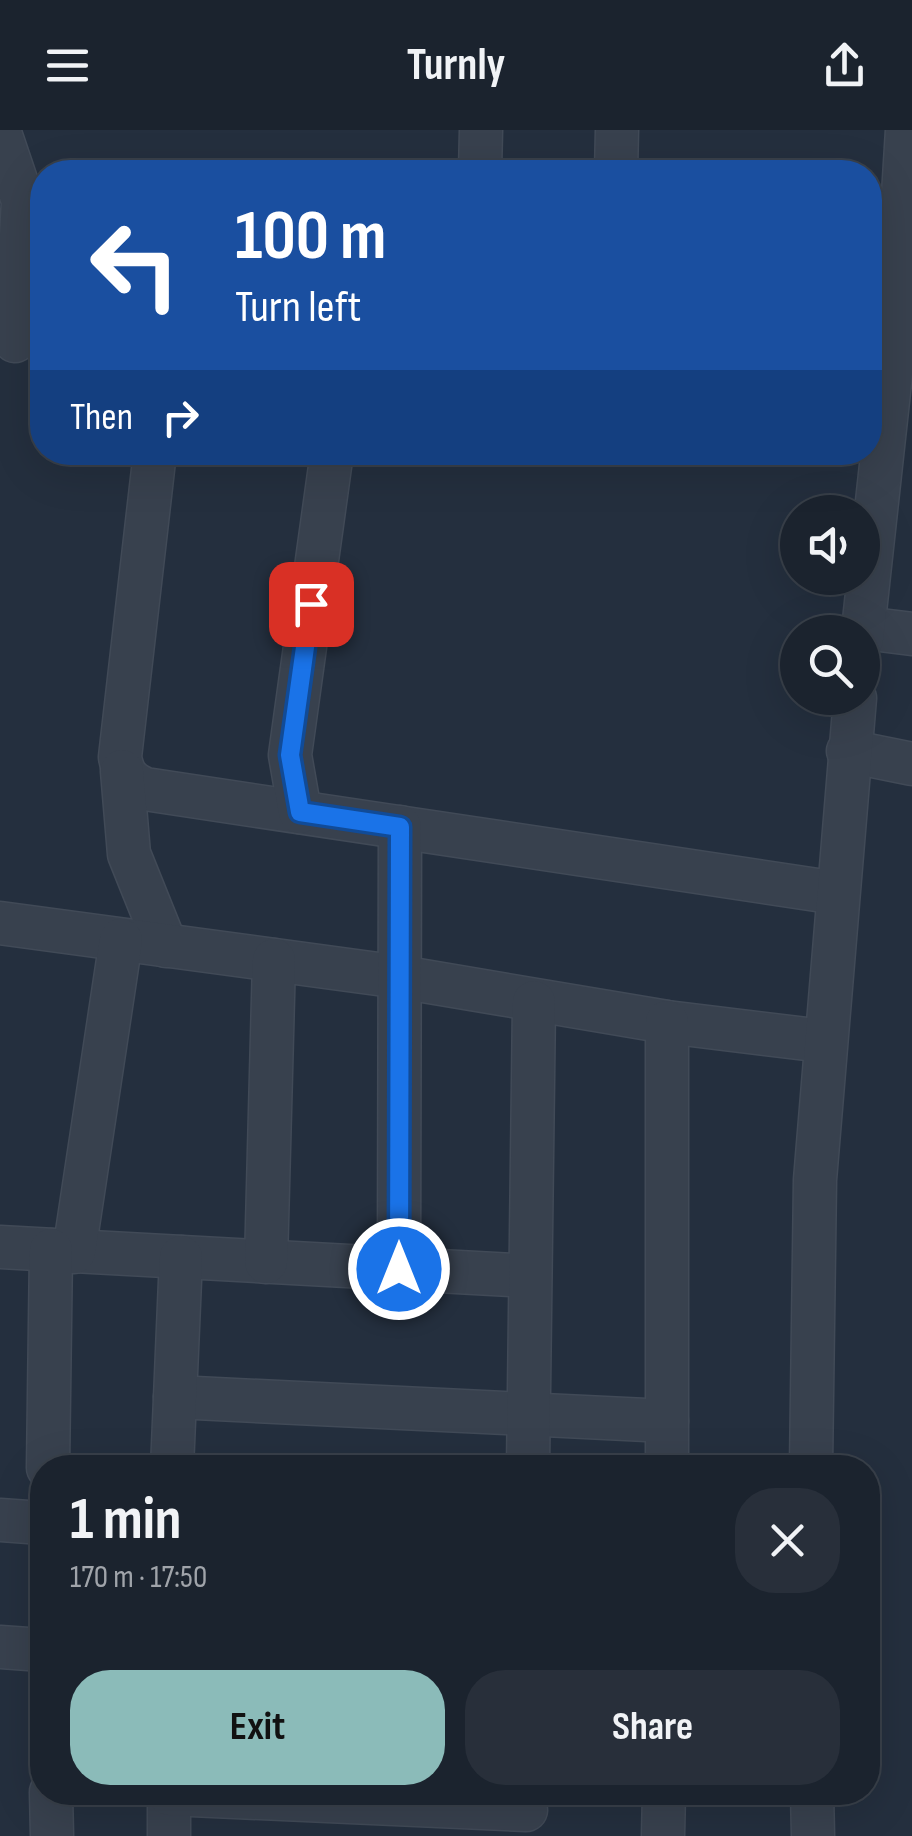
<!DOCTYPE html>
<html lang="en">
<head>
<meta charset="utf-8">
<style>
  body { margin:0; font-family:"Sofia Sans Condensed",sans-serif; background:#282f3a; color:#f1f3f6; height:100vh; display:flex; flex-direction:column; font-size:38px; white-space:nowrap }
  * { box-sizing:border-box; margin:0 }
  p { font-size:32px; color:#a0a4aa }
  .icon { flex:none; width:55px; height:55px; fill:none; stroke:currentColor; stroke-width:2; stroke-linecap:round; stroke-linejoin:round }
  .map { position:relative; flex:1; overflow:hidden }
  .details { position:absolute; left:30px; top:1325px; width:850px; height:350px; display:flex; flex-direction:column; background:#1b232e; border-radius:40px; box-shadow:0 10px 40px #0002,0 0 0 2px #39404a }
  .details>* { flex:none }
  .guide { position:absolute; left:30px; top:30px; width:852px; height:305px; border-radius:40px; box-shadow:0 10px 40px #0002,0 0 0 2px #39404a; background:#1a4fa0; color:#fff; overflow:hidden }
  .fabs { position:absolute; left:780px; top:365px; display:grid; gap:20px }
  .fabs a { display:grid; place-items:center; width:100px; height:100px; border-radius:50%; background:#1b232e; box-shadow:0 10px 40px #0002,0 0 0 2px #39404a; font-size:50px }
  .pin { position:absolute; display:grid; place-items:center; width:85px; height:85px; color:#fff; margin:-42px; border-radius:20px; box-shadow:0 5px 15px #0006 }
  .me { position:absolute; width:110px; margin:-55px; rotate:0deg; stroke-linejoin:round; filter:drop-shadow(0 0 8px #0008) }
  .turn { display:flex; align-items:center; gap:35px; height:210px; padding:0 40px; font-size:45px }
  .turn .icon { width:130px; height:130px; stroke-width:2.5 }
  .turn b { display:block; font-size:70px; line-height:85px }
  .then { display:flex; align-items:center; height:95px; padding:0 40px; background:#0003; gap:20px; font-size:38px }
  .round { display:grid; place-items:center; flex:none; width:105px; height:105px; border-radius:40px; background:#282f3a }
  .head { display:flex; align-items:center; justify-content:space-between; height:170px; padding:0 40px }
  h1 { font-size:60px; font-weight:700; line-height:75px }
  .primary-button { display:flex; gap:20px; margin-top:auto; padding:20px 40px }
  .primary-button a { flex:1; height:115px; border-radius:40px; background:#8bbbb9; color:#111; font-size:40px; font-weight:700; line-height:115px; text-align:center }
  .primary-button a+a { background:#282f3a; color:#f1f3f6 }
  header { display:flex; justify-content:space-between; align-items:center; height:130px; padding:0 40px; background:#1b232e; font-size:45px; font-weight:700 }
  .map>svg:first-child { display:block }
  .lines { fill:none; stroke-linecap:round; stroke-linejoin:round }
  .minor-casing { stroke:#414a57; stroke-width:45 }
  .minor { stroke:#38414e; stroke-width:42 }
  .route-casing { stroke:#114b97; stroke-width:25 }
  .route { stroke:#1a73e8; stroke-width:18 }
</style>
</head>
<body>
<header><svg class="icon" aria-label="menu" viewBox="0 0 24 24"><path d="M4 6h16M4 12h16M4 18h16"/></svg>Turnly<svg class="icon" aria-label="share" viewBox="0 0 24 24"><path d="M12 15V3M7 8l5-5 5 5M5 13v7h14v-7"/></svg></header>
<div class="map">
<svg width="912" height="1706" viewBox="0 0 912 1706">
  <rect width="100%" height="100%" fill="#242f3e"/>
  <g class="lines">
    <g class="minor-casing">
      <g id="minor">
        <polyline points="0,3 23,71 15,211"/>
        <polyline points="480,42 481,0"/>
        <polyline points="616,42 617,0"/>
        <path d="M 155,322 L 120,627 C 123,645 129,652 145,659 L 837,763"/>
        <polyline points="864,498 912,504"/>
        <polyline points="862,509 893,225 907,0"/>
        <polyline points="848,621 912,634"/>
        <polyline points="122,641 129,724 166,816"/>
        <polyline points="300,682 290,625 332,322"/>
        <polyline points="0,793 400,847 667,892 823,911"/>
        <polyline points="0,1117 530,1146"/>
        <polyline points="74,1122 121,810"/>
        <polyline points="266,1132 274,830"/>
        <polyline points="399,1139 400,697"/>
        <polyline points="175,1267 667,1291"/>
        <polyline points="48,1338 51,1120"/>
        <polyline points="172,1338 181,1127"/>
        <polyline points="528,1338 534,872"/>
        <polyline points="667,1338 667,892"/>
        <polyline points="811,1338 815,1050 855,568"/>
        <polyline points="0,1390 42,1393"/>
        <polyline points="0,1517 42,1520"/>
        <polyline points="51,1662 52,1706"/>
        <polyline points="169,1662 169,1706"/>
        <polyline points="812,1662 813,1706"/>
        <polyline points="169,1664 526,1680"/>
        <polyline points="663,1706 664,1662"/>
      </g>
    </g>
    <use href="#minor" class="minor"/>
  </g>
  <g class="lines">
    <g class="route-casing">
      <polyline id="route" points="311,474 290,625 300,682 400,697 399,1139"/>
    </g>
    <use href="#route" class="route"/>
  </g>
</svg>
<div class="fabs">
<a><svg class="icon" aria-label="sound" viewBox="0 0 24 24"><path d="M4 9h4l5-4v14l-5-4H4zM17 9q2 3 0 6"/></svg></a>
<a><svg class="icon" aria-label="search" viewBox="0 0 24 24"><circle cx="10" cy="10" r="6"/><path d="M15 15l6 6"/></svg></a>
</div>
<div class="pin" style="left:311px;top:474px;background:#d93025"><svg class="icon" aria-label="arrive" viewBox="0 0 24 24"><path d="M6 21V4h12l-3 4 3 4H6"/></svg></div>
<svg class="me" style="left:399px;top:1139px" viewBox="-20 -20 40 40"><circle r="17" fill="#1a73e8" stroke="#fff" stroke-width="3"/><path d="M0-11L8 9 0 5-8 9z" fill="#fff"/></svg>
<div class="guide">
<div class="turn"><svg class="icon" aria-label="left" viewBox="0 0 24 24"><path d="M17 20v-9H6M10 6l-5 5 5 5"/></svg><div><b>100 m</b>Turn left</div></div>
<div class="then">Then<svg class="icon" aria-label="right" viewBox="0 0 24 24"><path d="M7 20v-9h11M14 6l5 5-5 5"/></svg></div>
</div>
<section class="details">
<div class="head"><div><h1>1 min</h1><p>170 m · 17:50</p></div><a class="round"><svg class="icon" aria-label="close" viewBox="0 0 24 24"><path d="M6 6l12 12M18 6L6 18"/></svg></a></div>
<div class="primary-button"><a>Exit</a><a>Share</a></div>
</section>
</div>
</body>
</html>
